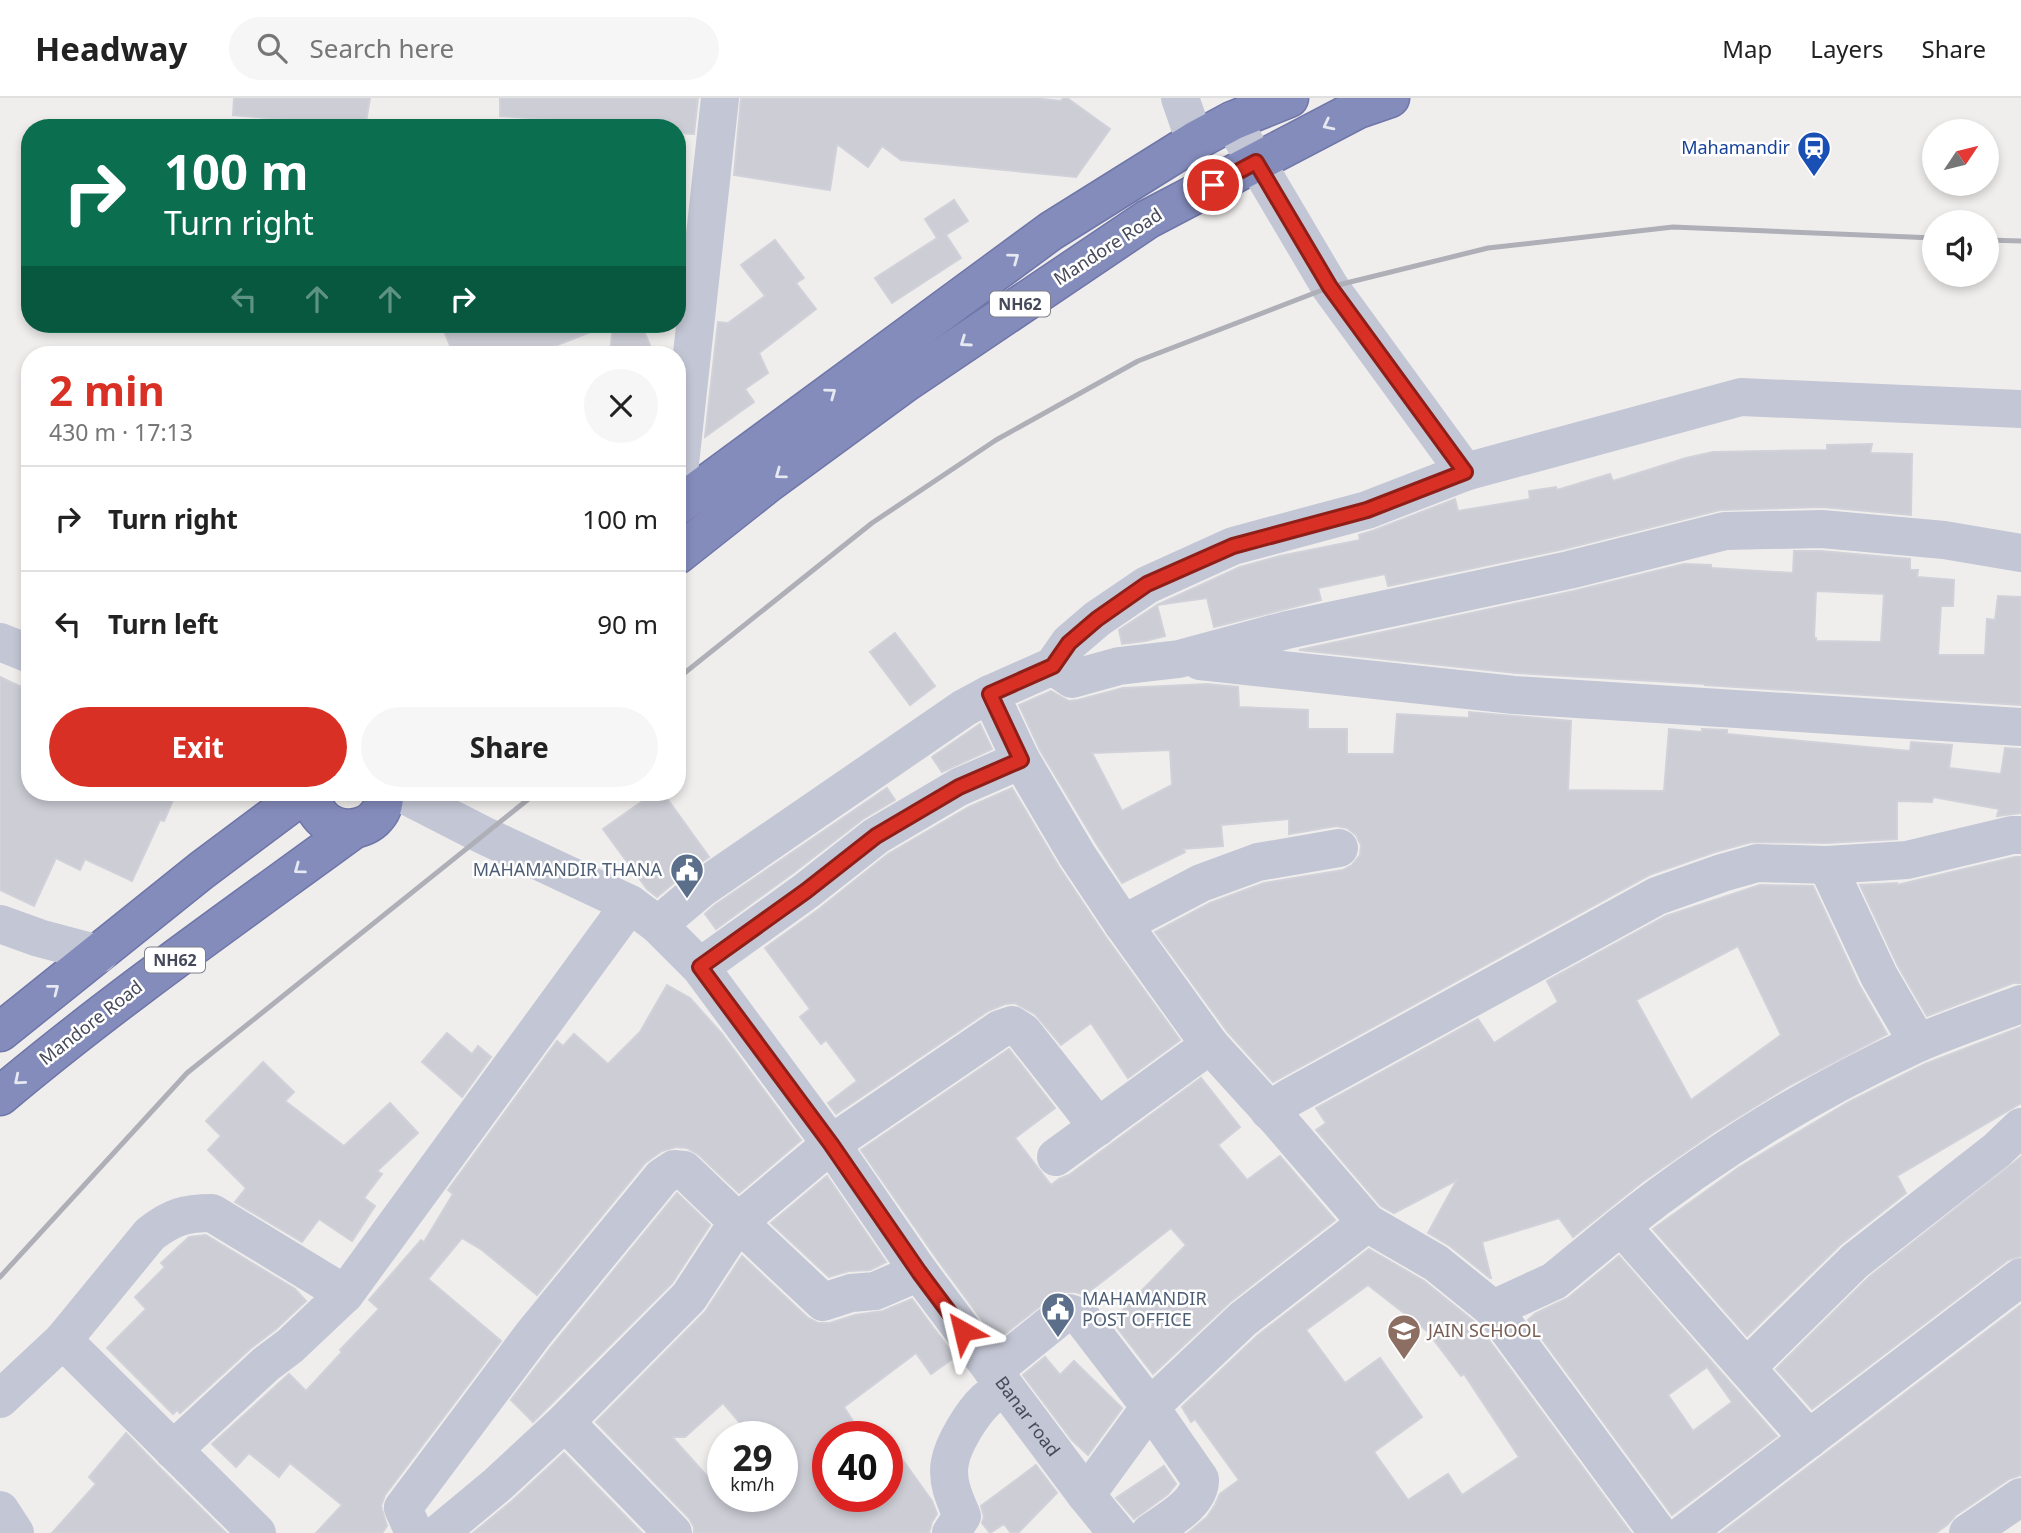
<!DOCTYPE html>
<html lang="en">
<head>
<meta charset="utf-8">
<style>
  body { margin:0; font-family:"Noto Sans",sans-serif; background:#f6f6f6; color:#222; height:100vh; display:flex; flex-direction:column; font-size:26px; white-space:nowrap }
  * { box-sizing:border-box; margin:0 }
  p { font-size:23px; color:#767676 }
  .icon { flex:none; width:38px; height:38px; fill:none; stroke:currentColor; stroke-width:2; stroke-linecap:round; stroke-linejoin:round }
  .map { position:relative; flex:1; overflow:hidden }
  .side { position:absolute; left:21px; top:248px; width:665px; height:455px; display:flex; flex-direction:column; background:#fff; border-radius:28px; box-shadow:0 4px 10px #0003 }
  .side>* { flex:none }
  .banner { position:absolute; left:21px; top:21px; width:665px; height:214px; border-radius:28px; box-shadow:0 4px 10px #0003; background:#0b6e4f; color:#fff; overflow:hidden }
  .needle { width:46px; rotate:55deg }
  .controls { position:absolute; left:1922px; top:21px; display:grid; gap:14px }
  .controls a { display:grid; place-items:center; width:77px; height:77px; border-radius:50%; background:#fff; box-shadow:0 4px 10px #0003; font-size:35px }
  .speed { position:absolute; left:707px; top:1323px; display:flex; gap:14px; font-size:35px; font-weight:700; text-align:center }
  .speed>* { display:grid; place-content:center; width:91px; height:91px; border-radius:50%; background:#fff; box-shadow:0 4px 10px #0003; line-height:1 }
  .speed small { font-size:18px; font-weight:400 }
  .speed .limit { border:10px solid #d22; background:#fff; color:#111 }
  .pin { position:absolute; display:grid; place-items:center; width:60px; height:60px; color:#fff; margin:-30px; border:4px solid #fff; border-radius:50%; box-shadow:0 2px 7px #0007 }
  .me { position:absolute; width:77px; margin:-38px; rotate:323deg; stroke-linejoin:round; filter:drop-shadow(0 0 5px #0008) }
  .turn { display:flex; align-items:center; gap:24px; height:147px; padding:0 28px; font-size:32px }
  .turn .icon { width:91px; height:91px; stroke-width:2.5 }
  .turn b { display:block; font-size:49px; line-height:60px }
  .lanes { display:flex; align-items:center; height:66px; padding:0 28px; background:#0003; justify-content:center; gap:35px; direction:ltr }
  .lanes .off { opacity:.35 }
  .round { display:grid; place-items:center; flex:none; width:74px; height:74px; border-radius:37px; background:#f6f6f6 }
  .head { display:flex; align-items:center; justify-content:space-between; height:119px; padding:0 28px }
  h1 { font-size:42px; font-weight:700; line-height:52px; color:#d93025 }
  .action { display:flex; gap:14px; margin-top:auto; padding:14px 28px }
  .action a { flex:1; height:80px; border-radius:42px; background:#d93025; color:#fff; font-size:28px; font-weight:700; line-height:80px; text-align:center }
  .action a+a { background:#f6f6f6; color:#222 }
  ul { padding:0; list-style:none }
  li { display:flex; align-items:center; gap:21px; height:105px; padding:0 28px; border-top:2px solid #e0e0e0 }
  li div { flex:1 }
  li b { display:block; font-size:26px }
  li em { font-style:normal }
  header { display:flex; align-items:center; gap:42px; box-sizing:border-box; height:98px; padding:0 35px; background:#fff; border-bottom:2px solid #e0e0e0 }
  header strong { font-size:33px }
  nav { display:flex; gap:38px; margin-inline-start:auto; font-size:24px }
  .search { width:490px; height:63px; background:#f6f6f6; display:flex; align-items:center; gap:18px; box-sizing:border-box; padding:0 24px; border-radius:38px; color:#767676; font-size:26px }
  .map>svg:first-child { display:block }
  .building { fill:#cccdd5; stroke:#d1d1d9; stroke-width:2; fill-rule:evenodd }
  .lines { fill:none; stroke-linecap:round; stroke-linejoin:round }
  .highway-casing { stroke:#6f76a8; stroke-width:41 }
  .minor { stroke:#c3c6d4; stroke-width:38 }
  .highway { stroke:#848cbc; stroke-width:38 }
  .rail { stroke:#afafb7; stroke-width:5 }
  .oneway { stroke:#e6e8f2 }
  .route-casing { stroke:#8d1f18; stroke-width:18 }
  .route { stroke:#d93025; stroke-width:12 }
  .labels { text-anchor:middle; stroke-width:5; stroke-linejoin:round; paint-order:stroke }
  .shield { fill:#fff; stroke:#7d808c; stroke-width:2 }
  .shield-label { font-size:16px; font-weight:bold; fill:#45495a }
  .transit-label { font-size:18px; fill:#164399; stroke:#fff; text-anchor:end }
  .street-label { font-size:18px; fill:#45495a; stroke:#fff }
  .service-label { font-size:18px; fill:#4e5e75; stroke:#fff; text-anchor:end }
  .education-label { font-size:18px; fill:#785e54; stroke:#fff; text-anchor:start }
</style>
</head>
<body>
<header>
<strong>Headway</strong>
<div class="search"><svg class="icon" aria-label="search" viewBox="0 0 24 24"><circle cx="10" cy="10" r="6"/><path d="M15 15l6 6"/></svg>Search here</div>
<nav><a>Map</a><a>Layers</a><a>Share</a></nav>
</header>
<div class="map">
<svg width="2021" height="1435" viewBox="0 0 2021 1435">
  <rect width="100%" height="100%" fill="#f0eeed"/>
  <g class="building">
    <polygon points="234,0 370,0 365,30 300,30 301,23 233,17"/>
    <polygon points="500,0 698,0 694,36 677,35 677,30 612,30 612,26 500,18"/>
    <polygon points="741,0 1033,0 1061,3 1063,0 1067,0 1110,31 1076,79 901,62 882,48 868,69 837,46 830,92 734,77"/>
    <polygon points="954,102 968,123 946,137 961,160 892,205 875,180 937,140 925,121"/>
    <polygon points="775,142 804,180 796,185 816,211 759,255 768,275 745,291 754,304 705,339 718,224 728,225 765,198 741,167"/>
    <polygon points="441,226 608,226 608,227 532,257 454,257"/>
    <polygon points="613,226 641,226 654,257 610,257"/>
    <polygon points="1872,346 1870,355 1912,356 1911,417 1822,409 1720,412 1564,451 1388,488 1385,476 1318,490 1321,502 1214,529 1207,500 1157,507 1240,469 1280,458 1360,442 1359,437 1375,432 1455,401 1458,413 1530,401 1529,393 1556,389 1557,392 1610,376 1613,383 1686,360 1713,354 1827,352 1827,347"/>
    <path d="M 1794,453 L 1821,453 L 1910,461 L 1910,472 L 1918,472 L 1917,479 L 1954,482 L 1953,508 L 1941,508 L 1938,557 L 1985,557 L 1987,521 L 1995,522 L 1998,498 L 2021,499 L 2021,607 L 1705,587 L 1705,586 L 1516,575 L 1299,552 L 1574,493 L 1684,466 L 1711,467 L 1711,470 L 1793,475 ZM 1816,493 L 1884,496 L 1881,544 L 1816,543 L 1816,540 L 1814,540 Z"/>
    <polygon points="1157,507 1165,538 1145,543 1122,546 1119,532"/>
    <polygon points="895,535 935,588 910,607 870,554"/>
    <polygon points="0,579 30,593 30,695 176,695 164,723 160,722 132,783 85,761 80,772 56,760 34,808 0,792"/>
    <path d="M 1207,586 L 1238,589 L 1239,609 L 1308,612 L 1308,631 L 1347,631 L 1347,656 L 1394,656 L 1397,616 L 1469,620 L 1469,614 L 1571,623 L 1568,692 L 1664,693 L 1669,631 L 1702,634 L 1702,631 L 1727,632 L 1727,636 L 1910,653 L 1911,644 L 1952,647 L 1949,670 L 2001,676 L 2005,650 L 2021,651 L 2021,715 L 1997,718 L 1999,711 L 1933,699 L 1932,704 L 1897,703 L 1897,741 L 1827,745 L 1751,744 L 1715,754 L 1649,777 L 1273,984 L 1227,933 L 1155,834 L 1210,805 L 1264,785 L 1343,772 L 1352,767 L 1360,757 L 1361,747 L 1356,737 L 1347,730 L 1336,728 L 1289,736 L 1289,721 L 1221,727 L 1223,748 L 1183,751 L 1185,754 L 1122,785 L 1096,745 L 1040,652 L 1019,607 L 1051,593 L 1069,603 L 1078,602 L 1123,590 ZM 1170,652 L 1172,687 L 1122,713 L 1092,655 Z"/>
    <polygon points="980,626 992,651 942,674 932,659"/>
    <polygon points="887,690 895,702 863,721 793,775 716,831 705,816 715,807"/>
    <polygon points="1012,690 1059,769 1105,838 1180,942 1128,980 1091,925 1061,947 1035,916 1015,905 1005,906 988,913 836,1016 828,1005 857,983 826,942 821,946 800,919 810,911 765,850 819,811 888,756 969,709"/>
    <polygon points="654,695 663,695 709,759 688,773 657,799 647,791 603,731"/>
    <polygon points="2015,759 2021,759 2021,885 2013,885 1927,918 1898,868 1860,787 1897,785 1897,787"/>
    <path d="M 1760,787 L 1813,788 L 1859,887 L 1887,936 L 1790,987 L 1714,1034 L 1642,1084 L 1573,1139 L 1559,1120 L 1482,1144 L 1491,1180 L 1490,1180 L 1450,1148 L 1428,1135 L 1457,1082 L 1394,1115 L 1381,1108 L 1316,1032 L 1326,1025 L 1316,1010 L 1478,921 L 1494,945 L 1558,904 L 1547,883 L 1666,818 ZM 1738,848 L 1781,937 L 1691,1002 L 1636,902 Z"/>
    <polygon points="667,887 690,900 722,936 801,1042 739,1095 698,1056 687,1050 676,1049 662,1053 645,1065 537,1197 482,1152 462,1140 428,1181 501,1243 385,1397 381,1408 387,1428 382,1435 316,1435 342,1407 290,1365 279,1379 249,1355 236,1369 212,1346 289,1276 306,1293 342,1254 340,1252 379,1211 369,1202 421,1142 424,1144 453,1096 448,1092 557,943 563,948 574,936 608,966 640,934"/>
    <polygon points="2021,929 2021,1005 1897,1078 1906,1095 1840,1147 1747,1238 1653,1131 1738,1070 1849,1004 1925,966"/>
    <polygon points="447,935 472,956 478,948 491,959 462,999 422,964"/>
    <polygon points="1009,951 1055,1010 1015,1040 1051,1087 1059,1081 1069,1077 1201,980 1240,1029 1218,1047 1247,1082 1280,1058 1335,1122 1230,1204 1153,1276 1112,1223 1186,1147 1171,1130 1085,1197 1075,1194 1062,1194 1053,1198 997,1242 937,1161 861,1052"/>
    <polygon points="263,964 294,994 285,1003 344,1048 390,1005 418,1035 377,1073 382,1076 364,1100 375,1108 352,1143 319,1121 302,1144 235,1104 246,1090 208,1052 221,1038 206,1023"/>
    <polygon points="2021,1059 2021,1158 2008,1162 1812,1311 1776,1271 1869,1179"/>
    <polygon points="827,1078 886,1164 870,1172 849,1173 829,1179 771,1125"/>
    <polygon points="677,1095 710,1127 672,1185 533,1324 511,1302 551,1249"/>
    <polygon points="206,1137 295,1191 306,1203 276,1231 251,1250 180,1315 177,1312 173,1316 107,1250 146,1211 135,1199 165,1169 161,1165 189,1139"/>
    <path d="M 1369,1151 L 1424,1183 L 1477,1226 L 1631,1435 L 1188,1435 L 1207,1419 L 1215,1407 L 1220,1396 L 1239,1382 L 1195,1321 L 1191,1324 L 1182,1309 L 1257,1238 ZM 1368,1187 L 1427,1233 L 1461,1278 L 1464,1276 L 1519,1359 L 1462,1397 L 1448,1376 L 1408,1402 L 1374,1354 L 1422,1319 L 1380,1260 L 1345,1285 L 1306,1232 Z"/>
    <path d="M 742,1158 L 808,1220 L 818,1225 L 830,1225 L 855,1217 L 883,1213 L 912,1201 L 955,1259 L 931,1276 L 916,1255 L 844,1309 L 863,1339 L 828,1339 L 828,1398 L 887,1398 L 887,1340 L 932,1403 L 937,1416 L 932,1424 L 929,1435 L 694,1435 L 694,1429 L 689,1420 L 596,1324 L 705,1214 ZM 723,1305 L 752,1339 L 782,1339 L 782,1398 L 737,1398 L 729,1403 L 723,1398 L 723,1396 L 672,1339 L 685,1339 Z"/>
    <path d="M 1619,1158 L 1777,1338 L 1672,1417 L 1528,1222 L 1536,1215 L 1568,1200 ZM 1707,1269 L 1732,1304 L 1693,1333 L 1668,1297 Z"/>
    <polygon points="2021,1207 2021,1377 2009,1381 1956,1417 1948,1426 1936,1435 1721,1435"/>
    <polygon points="1045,1259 1060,1277 1074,1263 1122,1310 1088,1357 1072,1342 1023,1277"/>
    <polygon points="126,1335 157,1367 226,1435 52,1435 96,1386 89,1379"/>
    <polygon points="564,1355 642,1435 473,1435 512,1403"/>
    <polygon points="1036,1367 1057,1395 1018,1435 1011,1435 1004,1426 990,1435 982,1425 984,1419 981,1408"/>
    <polygon points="1164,1368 1176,1386 1168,1396 1134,1421 1116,1400"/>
  </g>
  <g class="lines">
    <g class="highway-casing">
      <g id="highway">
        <polyline points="677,408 1051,133 1195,43 1232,23 1289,0"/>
        <polyline points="677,457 768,385 906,284 1148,121 1358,11 1390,0"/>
        <path d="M 312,695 C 314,744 386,741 384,695"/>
        <polyline points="0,934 202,772 305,695"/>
        <path d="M 0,998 C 113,903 235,818 354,731"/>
      </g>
    </g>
    <g class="minor">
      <polyline points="1180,0 1195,43"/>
      <polyline points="1232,23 1330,189 1465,374 1741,299 2021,311"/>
      <polyline points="1465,374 1367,412 1233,448 1147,487 1097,521 1069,545 1053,568 1072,581 1119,568 1179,561 1287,532 1569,472 1725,433 1822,431 1944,442 2021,455"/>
      <polyline points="677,393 720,0"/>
      <polyline points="0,544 30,556"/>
      <polyline points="1200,563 1514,597 2021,629"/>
      <polyline points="1021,662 1077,757 1123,826 1201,785 1258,764 1339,750"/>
      <path id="s1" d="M 401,695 L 483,737 L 630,806 L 658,827 L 700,869 L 831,1046 L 919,1174 L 1086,1397 L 1117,1435"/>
      <polyline points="1827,767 1879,878 1918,945"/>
      <polyline points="0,826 39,840 99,856"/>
      <path d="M 1123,826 L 1210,947 L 1280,1024 L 1367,1125 L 1243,1221 L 1150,1309 L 1200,1381 C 1201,1405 1168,1422 1150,1435"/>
      <polyline points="658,827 702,790 964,610 990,596 1053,568"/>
      <polyline points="700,869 806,793 876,738 959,689 1021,662 990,596"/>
      <polyline points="1269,1013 1287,1001 1657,798 1722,775 1757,765 1827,767 1907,762 2012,737 2021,737"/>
      <polyline points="1056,1059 1210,947"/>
      <polyline points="1367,1125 1436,1165 1493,1211 1658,1435"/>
      <path d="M 1621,1128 C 1711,1056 1811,995 1916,946 C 1950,931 1986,919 2021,906"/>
      <polyline points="1493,1211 1554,1183 1621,1128 1809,1341"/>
      <polyline points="63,1242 257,1435"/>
      <polyline points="1747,1269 1855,1163 1997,1052 2021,1029"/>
      <polyline points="993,1273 1061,1218 1069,1215 1081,1219 1150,1309 1086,1397"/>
      <path d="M 0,1301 L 63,1242 L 150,1136 C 172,1119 185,1115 212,1115 L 345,1196 L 630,806"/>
      <polyline points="565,1324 673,1435"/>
      <polyline points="173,1352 266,1266 290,1248 345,1196"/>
      <polyline points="0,1412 15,1435"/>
      <polyline points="414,1435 403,1410 534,1235 662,1079 674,1071 684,1072 738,1124 831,1046 1000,931 1012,927 1023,934 1098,1029"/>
      <polyline points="439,1435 498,1386 565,1324 689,1199 738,1124 823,1204 851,1195 875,1193 919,1174"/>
      <path d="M 951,1435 L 962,1418 C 955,1402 946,1383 950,1364 C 953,1346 972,1315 986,1302 C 992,1297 998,1293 1004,1289"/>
      <polyline points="1685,1435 2021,1179"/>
      <polyline points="1968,1435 2021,1399"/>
    </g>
    <use href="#highway" class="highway"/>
    <g class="rail">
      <polyline points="1986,142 2021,143"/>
      <polyline points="677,581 872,425 996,342 1138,263 1330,189 1488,150 1673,129 1934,140"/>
      <polyline points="0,1179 187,975 536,695"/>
    </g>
  </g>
  <defs><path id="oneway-chevron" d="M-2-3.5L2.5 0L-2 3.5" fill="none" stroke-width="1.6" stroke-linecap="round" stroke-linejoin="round" transform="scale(1.75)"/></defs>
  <g class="oneway">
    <use href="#oneway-chevron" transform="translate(1328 27) rotate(153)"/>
    <use href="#oneway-chevron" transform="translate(1014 160) rotate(-36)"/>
    <use href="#oneway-chevron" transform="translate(965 244) rotate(145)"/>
    <use href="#oneway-chevron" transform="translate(831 295) rotate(-36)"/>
    <use href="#oneway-chevron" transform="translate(780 376) rotate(144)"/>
    <use href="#oneway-chevron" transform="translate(299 771) rotate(144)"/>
    <use href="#oneway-chevron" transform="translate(54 891) rotate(-38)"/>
    <use href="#oneway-chevron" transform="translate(19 982) rotate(140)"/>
  </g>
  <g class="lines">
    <g class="route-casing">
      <polyline id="route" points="963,1233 919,1174 831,1046 700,869 806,793 876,738 959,689 1021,662 990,596 1053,568 1069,545 1097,521 1147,486 1233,448 1367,412 1465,374 1330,189 1256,64 1213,87"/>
    </g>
    <use href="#route" class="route"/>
  </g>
  <defs>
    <g id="station-pin" transform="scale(1.75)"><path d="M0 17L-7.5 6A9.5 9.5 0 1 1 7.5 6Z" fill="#1a4fb4" stroke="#fff"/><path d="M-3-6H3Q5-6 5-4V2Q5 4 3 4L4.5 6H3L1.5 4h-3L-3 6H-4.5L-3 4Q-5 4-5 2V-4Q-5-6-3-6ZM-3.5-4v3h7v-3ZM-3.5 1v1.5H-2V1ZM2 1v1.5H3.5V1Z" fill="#fff"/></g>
    <g id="civic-pin" transform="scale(1.75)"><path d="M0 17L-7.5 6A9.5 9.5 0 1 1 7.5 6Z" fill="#5c6f8a" stroke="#fff"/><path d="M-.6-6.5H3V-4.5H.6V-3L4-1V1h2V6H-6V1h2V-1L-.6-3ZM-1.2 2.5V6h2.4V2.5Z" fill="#fff"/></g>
    <g id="school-pin" transform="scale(1.75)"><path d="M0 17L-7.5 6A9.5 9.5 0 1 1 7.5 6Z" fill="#8d6e63" stroke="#fff"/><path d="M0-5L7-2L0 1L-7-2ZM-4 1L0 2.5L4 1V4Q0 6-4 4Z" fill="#fff"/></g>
  </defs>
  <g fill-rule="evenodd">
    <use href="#station-pin" x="1814" y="50"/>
    <use href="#civic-pin" x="687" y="772"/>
    <use href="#civic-pin" x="1058" y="1211"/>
    <use href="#school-pin" x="1404" y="1233"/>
  </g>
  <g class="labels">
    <g class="shield">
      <rect x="990" y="193.5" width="60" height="25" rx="5"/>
      <rect x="145" y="849.5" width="60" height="25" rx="5"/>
    </g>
    <g class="shield-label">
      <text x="1020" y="212">NH62</text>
      <text x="175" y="868">NH62</text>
    </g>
    <g class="transit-label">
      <text x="1790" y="56">Mahamandir</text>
    </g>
    <g class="street-label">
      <text transform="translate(1108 149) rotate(-33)" y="6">Mandore Road</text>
      <text transform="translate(91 925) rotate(-38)" y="6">Mandore Road</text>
      <text dy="6" stroke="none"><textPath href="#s1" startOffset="905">Banar road</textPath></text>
    </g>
    <g class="service-label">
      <text x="662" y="778">MAHAMANDIR THANA</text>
      <text x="1082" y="1207" text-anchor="start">MAHAMANDIR<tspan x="1082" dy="21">POST OFFICE</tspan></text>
    </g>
    <g class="education-label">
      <text x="1428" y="1239">JAIN SCHOOL</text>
    </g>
  </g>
</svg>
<div class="controls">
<a><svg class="needle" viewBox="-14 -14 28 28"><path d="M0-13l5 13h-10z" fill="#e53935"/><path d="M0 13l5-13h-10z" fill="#767676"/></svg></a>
<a><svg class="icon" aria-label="sound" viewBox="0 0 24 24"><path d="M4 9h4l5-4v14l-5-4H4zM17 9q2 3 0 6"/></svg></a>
</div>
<div class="speed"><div>29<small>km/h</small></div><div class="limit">40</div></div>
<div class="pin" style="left:1213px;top:87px;background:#d93025"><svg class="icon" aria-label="arrive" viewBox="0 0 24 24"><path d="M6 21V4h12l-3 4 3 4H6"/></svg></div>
<svg class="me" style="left:963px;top:1233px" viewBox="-20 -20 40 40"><path d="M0-17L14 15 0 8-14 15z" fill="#d93025" stroke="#fff" stroke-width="4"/></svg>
<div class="banner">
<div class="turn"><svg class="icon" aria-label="right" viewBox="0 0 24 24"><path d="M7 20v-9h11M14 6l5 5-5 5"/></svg><div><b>100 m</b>Turn right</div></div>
<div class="lanes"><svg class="icon off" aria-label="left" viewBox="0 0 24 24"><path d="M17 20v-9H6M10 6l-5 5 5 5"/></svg><svg class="icon off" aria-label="ahead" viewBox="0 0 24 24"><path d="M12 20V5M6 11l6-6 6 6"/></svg><svg class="icon off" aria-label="ahead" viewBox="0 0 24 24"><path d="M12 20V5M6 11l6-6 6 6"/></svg><svg class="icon" aria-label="right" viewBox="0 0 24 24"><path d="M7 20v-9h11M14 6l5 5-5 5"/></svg></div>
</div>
<section class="side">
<div class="head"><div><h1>2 min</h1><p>430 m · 17:13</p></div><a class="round"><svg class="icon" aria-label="close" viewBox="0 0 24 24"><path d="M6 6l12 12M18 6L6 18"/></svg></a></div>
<ul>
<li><svg class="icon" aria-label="right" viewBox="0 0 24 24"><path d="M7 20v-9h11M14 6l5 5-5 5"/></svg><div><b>Turn right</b></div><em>100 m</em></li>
<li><svg class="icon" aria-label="left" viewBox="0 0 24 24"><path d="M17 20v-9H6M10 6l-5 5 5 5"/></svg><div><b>Turn left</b></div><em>90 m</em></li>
</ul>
<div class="action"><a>Exit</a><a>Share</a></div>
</section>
</div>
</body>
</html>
